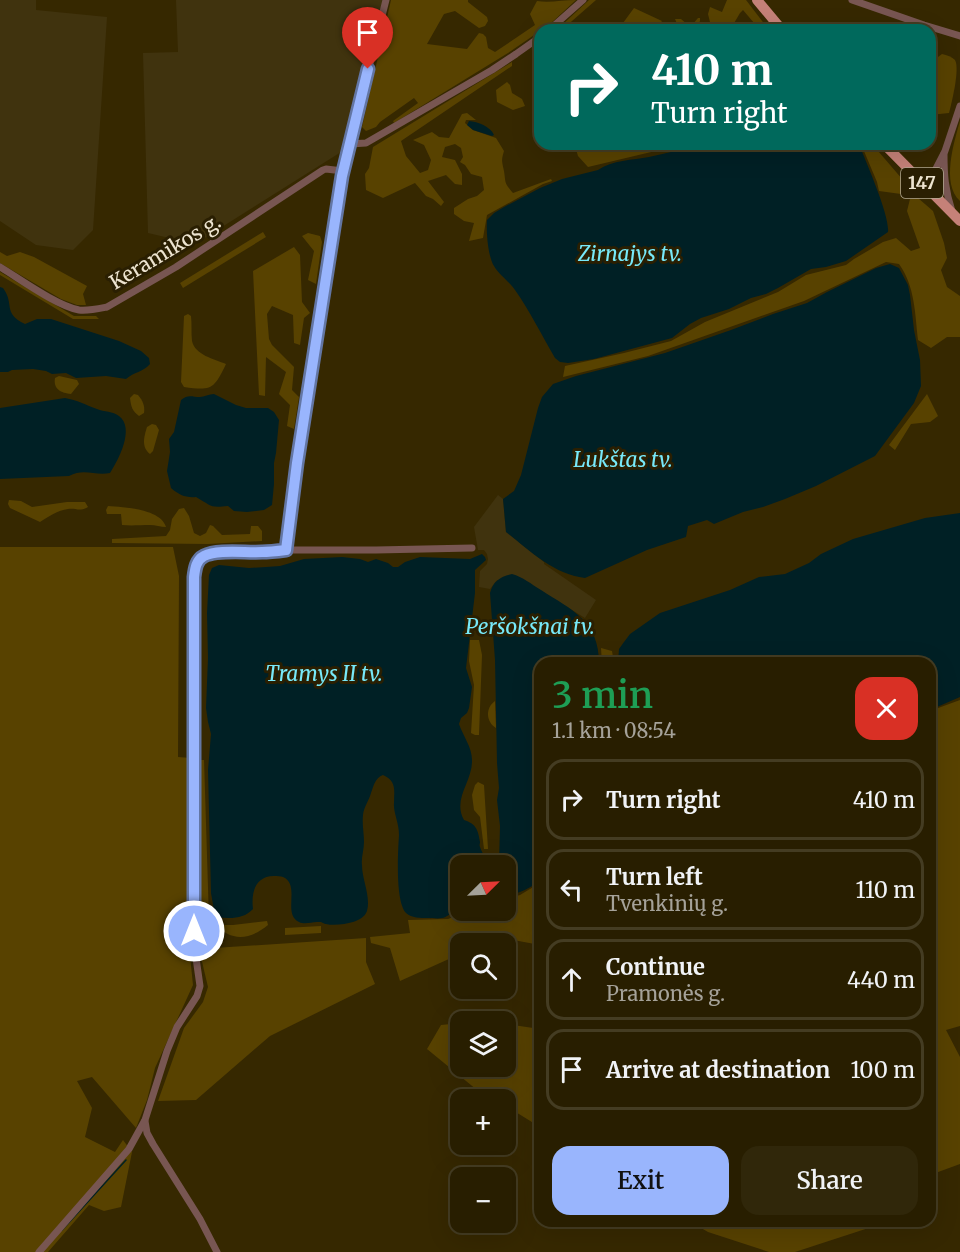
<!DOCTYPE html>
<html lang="en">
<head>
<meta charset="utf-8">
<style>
  body { margin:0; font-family:Merriweather,serif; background:#30270a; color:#f1f3f6; height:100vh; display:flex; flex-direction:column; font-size:22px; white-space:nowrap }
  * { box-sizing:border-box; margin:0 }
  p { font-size:20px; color:#a5a299 }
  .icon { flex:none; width:33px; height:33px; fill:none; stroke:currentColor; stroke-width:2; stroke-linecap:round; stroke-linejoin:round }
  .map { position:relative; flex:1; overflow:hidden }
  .side { position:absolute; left:534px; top:657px; width:402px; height:570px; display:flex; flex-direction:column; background:#281e00; border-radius:18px; box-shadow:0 6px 24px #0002,0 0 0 2px #443c22 }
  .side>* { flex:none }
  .guide { position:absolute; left:534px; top:24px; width:402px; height:126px; border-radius:18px; box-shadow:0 6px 24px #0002,0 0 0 2px #443c22; background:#00695c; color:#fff; overflow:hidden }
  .needle { width:39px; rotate:66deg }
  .tools { position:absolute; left:450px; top:855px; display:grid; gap:12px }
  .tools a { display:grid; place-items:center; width:66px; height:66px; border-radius:12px; background:#281e00; box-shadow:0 6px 24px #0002,0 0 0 2px #443c22; font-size:30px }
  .pin { position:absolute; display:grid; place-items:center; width:51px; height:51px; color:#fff; margin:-62px -26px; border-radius:50% 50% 50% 0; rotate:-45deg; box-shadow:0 0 6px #0007 }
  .pin .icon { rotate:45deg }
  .me { position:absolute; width:66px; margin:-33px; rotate:0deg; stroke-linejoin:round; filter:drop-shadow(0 0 4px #0008) }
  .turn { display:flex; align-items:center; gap:21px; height:126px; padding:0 18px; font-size:27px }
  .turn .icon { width:78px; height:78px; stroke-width:2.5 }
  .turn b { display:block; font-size:42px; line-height:51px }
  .round { display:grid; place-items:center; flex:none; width:63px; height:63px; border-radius:18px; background:#30270a }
  .overview { display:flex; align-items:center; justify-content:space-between; height:102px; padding:0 18px }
  h1 { font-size:36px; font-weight:600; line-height:45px; color:#1e9e55 }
  .action { display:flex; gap:12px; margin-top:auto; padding:12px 18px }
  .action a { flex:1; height:69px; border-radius:18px; background:#99b5fd; color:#111; font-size:24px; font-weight:600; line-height:69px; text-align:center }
  .action a+a { background:#30270a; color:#f1f3f6 }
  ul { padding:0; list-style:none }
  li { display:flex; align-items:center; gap:18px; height:81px; margin:0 12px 9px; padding:0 6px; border:3px solid #443c22; border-radius:18px }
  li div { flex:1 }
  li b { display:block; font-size:22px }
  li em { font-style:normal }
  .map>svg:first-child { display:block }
  .built { fill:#40330e }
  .green { fill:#584200 }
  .water { fill:#002025 }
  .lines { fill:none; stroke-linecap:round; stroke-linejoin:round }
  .stream { stroke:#002025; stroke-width:1.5 }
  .minor { stroke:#785652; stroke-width:7 }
  .primary { stroke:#c58178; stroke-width:10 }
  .route-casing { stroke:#6376a4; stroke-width:15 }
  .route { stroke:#99b5fd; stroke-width:10 }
  .labels { text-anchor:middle; stroke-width:6; stroke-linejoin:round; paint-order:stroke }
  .shield { fill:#2a1f02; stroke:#b2a992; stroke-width:1.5 }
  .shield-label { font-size:18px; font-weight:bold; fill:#ede4d0 }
  .street-label { font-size:20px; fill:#ede4d0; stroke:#2a1f02 }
  .water-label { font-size:21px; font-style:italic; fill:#77e9f9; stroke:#2a1f02 }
</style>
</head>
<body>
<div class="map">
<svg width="960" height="1252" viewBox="0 0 960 1252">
  <rect width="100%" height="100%" fill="#362800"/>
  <g class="built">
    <polygon points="0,0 36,0 36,10 107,17 93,230 73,250 36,245 0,221"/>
    <polygon points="176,0 386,0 349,147 195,244 148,233 143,53 178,52"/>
    <polygon points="498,495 503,499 506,532 544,562 544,564 596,600 585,618 535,587 497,580 490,589 479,587 480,571 487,564 488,559 487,554 484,550 478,550 474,527"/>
  </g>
  <g class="green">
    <path d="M 391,0 L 468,0 L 468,2 L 487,17 L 488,21 L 485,26 L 479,28 L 455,11 L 444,14 L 427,44 L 467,49 L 479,33 L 483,34 L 486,37 L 488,48 L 495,52 L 535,25 L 530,14 L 537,1 C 550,3 562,0 576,0 L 549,25 L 540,30 L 540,31 L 508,53 L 394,123 L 393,121 L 418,103 L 414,98 L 380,122 L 376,127 L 366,131 L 362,127 Z"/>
    <polygon points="589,0 596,0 564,28 562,25"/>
    <polygon points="727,0 746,0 769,30 760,30 743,10 740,13 730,30 712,30 708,14 710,7 722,12"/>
    <polygon points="634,8 662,21 655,30 633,30 634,28 623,23"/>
    <path d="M 698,18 L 700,18 L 700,21 L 695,30 C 685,30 679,30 675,19 L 681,19 L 688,25 L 692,25 Z"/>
    <path d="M 942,54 C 947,55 952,57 955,60 C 960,69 952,101 949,113 L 930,115 L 930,63 Z"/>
    <path d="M 512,62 L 512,66 L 401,141 L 406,156 L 420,173 L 428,170 L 431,160 L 424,145 L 413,140 L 432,132 L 439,137 L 449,138 L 462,114 L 467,113 L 476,120 L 466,120 L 465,123 L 473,130 L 496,138 L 504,151 C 501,161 502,161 504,171 C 506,184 504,182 513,193 L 551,179 L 552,181 L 543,184 L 487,215 L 483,238 L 469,241 L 474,223 L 464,221 L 454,214 L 454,208 L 468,199 L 477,196 L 484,190 L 482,177 L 471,174 L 465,165 L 460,162 L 463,157 L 461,148 L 455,144 L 445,147 L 442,157 L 455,160 L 462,174 L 462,185 L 455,184 L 446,175 L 428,181 L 444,202 L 441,206 L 433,199 L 426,196 L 415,183 L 383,198 L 366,190 L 365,174 L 369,168 L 373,147 Z"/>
    <polygon points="507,82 510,85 512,93 522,99 525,106 513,110 497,102 496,90"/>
    <path d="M 960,121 L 960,201 C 941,184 954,142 960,121 Z"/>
    <path d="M 577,144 L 595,144 L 601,147 C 611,143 619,142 628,148 L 643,144 L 685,144 L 588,167 L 578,156 L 575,146 Z"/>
    <polygon points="861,144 872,144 909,187 901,194 879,191 877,182"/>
    <path d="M 918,198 L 933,211 L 944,243 L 947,258 L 941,270 L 947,287 L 960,296 L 960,337 L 947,337 L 931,348 L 918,340 C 915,314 915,286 899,264 L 886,262 L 804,301 L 648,356 L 563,377 L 565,366 L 624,353 L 671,341 L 705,322 L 778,292 L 806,275 L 846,265 L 854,259 L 883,242 L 896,238 L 911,251 L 920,248 L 907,211 L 910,199 Z"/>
    <polygon points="263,232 266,237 183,288 180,283"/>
    <polygon points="308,233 320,236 322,242 316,284 308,280 314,251 302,236"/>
    <polygon points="294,247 300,255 302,302 310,313 304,318 300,345 294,343 293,315 272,306 267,314 269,339 272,345 294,367 292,390 299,397 294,429 287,426 290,405 279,394 286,372 266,357 265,396 259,395 253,271"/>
    <polygon points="0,252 7,256 20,252 34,257 87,286 83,294 86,305 77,305 61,299 0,263"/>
    <polygon points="0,272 74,316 96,316 99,319 73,319 0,275"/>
    <path d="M 188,314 L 191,316 C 192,324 191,333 192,341 C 195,355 214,359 226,364 C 214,389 212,391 184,387 L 181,382 L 184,316 Z"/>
    <path d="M 59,376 L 77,380 L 79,384 L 71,394 C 61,393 53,389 55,378 Z"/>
    <path d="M 134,394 L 138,395 C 143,401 145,406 144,413 L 139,416 C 132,411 131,406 130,398 Z"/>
    <polygon points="927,394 938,416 930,422 911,424 895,450 889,445"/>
    <path d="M 152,424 L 156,425 L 159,430 L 153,451 L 150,454 C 141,447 144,437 147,427 Z"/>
    <path d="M 9,500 L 21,501 L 32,507 L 67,502 L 85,502 L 88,507 C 80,512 76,508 68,509 C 58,510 48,517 40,522 L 10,508 L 8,504 Z"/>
    <path d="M 108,506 C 124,507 161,509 166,527 C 161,527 155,525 150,525 C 140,525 132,526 122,525 L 121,514 L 107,514 L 106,510 Z"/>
    <polygon points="184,508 189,516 194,533 200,536 206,533 210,525 213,526 222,535 250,534 251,526 258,526 262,531 262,541 208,544 112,543 112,539 166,536 170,530 172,519 179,509"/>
    <polygon points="0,547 173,547 179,576 178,757 191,758 188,829 189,946 193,985 155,1068 147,1100 136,1128 92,1077 77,1081 92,1108 85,1137 115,1152 123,1140 132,1152 121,1207 104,1211 89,1205 48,1252 0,1252"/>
    <polygon points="470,640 479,640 482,655 479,735 475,735 471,733 474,685 469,661"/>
    <polygon points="601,648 612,651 614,663 602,663"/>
    <polygon points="960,700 960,1026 946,1030 960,1057 960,1164 930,1175 930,711"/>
    <path d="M 495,701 L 496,728 C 486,722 485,708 495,701 Z"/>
    <polygon points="198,760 204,760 209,919 205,924 198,923"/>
    <polygon points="478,782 484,785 488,849 484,849 480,817 474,810 472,795 475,785"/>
    <polygon points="540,883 540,945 497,937 483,943 460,944 460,954 400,981 390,948 371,943 370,937 410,933 408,920 448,919 456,916 480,917 494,912 494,911 506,910 506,899 520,895"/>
    <path d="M 218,920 L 223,925 L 233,925 L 267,921 L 268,925 C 250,940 231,942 215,924 Z"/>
    <polygon points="321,926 321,933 285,935 285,928"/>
    <polygon points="366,938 366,962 375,984 270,1036 196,1100 158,1101 184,1028 203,1002 208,987 199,949"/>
    <polygon points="460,1023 460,1066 506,1066 506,1024 540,1029 540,1127 506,1106 506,1100 494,1099 477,1090 427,1049 441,1025"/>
    <polygon points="689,1221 890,1221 795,1252 769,1252 708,1232"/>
  </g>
  <g class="water">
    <path d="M 469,121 C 478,122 490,126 494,135 L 492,136 L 473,130 L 467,125 Z"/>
    <path d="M 701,144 L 859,144 C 866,162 890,216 888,232 L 846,261 L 826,267 L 811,269 L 778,288 L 766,294 L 751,298 L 729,309 L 701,318 L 690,324 L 672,338 L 594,359 L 568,363 L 560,362 L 555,358 C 542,336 530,311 515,290 C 509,281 499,275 494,266 C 488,257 486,231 487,220 L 494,213 L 504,207 L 540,188 L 562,179 L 598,170 C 612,160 633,160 649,157 C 667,153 684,149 701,144 Z"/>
    <path d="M 890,264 L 899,268 L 908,285 L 910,295 L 914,330 L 920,360 L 921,386 L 914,403 L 875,456 L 816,486 L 785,499 L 763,507 L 743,512 L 714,524 L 707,520 L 688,526 L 686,537 L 647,550 L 585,578 C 553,574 530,551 506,532 L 503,499 L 514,491 L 521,475 L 538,408 L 542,397 L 553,384 L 576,376 L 665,353 L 731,330 L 773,314 L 807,303 L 827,292 L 876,268 Z"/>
    <path d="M 0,287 L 3,288 C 15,304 2,313 25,324 L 37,319 L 51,319 L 119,341 L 141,351 L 149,358 L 150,364 C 143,372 134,372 126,379 L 106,376 L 76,378 L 66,373 L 52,374 L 46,371 L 33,369 L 12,370 L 8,372 L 0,372 Z"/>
    <path d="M 214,394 L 236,405 L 246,408 L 268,408 L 274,412 L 279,420 L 276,453 L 274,463 L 274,484 L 272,505 L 264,510 L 247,512 L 234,511 L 228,506 C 209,508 212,506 196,497 C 186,498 179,495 171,488 L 167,471 L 170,452 L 169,439 L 174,432 L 181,400 C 188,394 192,397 200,397 C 204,397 209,394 214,394 Z"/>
    <path d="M 65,398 C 77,400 86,405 97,409 C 104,412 113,411 119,416 C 135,428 119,459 110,473 C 95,476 84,468 69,476 L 0,479 L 0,408 Z"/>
    <polygon points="960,513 960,697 930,710 930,663 618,663 619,649 624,642 630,634 660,613 730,590 759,577 785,574 809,563 821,554 853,539 925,518"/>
    <path d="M 482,554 L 485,557 L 486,560 L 475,570 L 475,593 L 466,668 L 472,687 L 469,708 L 467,713 L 461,718 L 459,724 C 463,736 472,747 472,760 C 473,781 452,799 464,820 C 476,824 478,829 480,842 C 480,844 479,845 480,847 C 482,853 486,858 487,865 L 460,866 L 460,910 L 491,911 C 479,918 467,908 454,912 C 450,913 446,918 442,918 C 438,919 432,918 428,918 C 420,918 412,918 406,913 C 395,901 398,851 399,835 C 399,823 393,812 394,803 C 394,791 397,781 383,775 C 375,778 374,785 371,793 C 369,801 364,806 363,815 C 362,824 364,833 364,842 C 364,850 361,858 362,865 C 362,880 371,896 367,911 C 365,917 359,920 353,922 C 346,924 334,926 326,924 C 318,922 325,922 317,922 C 311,922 305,925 299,922 C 282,914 301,885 283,877 C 281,876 277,876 274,876 C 255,876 251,893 253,909 C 244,919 230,919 217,917 L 214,910 L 211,893 L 208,770 L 211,734 L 208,722 L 206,708 L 208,658 L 207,613 L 209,575 L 212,568 L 219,565 L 249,568 L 266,567 L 280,566 L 304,559 L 342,557 L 360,559 L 368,562 L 376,559 L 388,563 L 393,567 L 398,567 L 405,562 L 420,557 L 470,559 Z"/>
    <path d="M 512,574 C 523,577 531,584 541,590 C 572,610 599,621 599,663 L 540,663 L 540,880 C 531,888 517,895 506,895 L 506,866 L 499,865 L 500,826 L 497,800 L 499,788 L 497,763 L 495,660 L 490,593 C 493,581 501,576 512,574 Z"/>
  </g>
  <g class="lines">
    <polyline class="stream" points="62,1230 126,1160"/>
    <g class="minor">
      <polyline points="852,0 924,25 960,36"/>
      <polyline points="549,30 583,0"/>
      <polyline points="350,144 366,143 492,70 516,54 540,37"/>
      <path d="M 944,154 C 944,175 945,190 952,211"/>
      <polyline points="926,188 945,151 960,106"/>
      <path d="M 0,267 C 20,279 57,306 79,310 C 88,311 97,309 107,307 L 176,267 L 323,170 L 326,169 L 343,171"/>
      <polyline points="286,550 297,463 342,175 386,0"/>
      <polyline points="145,1121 147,1133 153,1144 200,1219 217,1252"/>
      <polyline points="39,1252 129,1149 145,1120 167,1051 177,1027 197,996 200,986 194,944 194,577 195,567 199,560 204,556 219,553 265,552 286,550 376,550 472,548"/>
    </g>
    <g class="primary">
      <polyline points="757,0 782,30"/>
      <polyline points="884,144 960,221"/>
    </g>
  </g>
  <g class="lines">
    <g class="route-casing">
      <path id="route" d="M 194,931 L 194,577 C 195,569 196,560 204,556 C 218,549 246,553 262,552 C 270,552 278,551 286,550 L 297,463 L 342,176 L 368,69"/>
    </g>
    <use href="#route" class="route"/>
  </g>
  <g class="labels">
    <rect class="shield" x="901" y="168" width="42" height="30" rx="4.5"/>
    <g class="shield-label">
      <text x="922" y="189">147</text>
    </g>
    <g class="street-label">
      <text transform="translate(165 252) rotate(-31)" y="7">Keramikos g.</text>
    </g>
    <g class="water-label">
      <text x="630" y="261">Zirnajys tv.</text>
      <text x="623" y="467">Lukštas tv.</text>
      <text x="530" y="634">Peršokšnai tv.</text>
      <text x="324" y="681">Tramys II tv.</text>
    </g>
  </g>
</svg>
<div class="tools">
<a><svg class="needle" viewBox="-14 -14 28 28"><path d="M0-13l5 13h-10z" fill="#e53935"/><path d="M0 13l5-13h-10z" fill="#a5a299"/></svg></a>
<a><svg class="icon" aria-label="search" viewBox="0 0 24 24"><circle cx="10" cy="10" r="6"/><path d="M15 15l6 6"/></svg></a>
<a><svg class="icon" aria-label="layers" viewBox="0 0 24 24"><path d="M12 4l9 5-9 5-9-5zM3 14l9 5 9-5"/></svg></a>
<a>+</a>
<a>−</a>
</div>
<div class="pin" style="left:368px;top:69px;background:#d93025"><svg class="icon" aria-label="arrive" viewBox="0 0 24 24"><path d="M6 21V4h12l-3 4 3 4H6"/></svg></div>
<svg class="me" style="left:194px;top:931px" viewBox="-20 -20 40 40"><circle r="17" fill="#99b5fd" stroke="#fff" stroke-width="3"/><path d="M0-11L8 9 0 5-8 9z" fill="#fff"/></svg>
<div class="guide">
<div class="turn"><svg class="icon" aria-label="right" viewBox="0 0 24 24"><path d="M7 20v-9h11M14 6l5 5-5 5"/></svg><div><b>410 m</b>Turn right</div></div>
</div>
<section class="side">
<div class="overview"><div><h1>3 min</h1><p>1.1 km · 08:54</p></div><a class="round" style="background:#d93025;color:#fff"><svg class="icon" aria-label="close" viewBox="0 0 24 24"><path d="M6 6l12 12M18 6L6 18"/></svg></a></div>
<ul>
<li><svg class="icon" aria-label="right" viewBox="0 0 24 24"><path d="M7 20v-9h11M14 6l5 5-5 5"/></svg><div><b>Turn right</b></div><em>410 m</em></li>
<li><svg class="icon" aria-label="left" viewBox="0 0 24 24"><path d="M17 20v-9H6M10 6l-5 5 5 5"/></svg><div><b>Turn left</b><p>Tvenkinių g.</p></div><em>110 m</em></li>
<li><svg class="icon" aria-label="ahead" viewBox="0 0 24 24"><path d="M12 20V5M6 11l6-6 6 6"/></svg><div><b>Continue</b><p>Pramonės g.</p></div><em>440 m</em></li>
<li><svg class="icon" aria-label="arrive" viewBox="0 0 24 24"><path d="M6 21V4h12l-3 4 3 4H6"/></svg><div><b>Arrive at destination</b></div><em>100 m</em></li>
</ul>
<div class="action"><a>Exit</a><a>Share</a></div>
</section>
</div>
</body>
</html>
